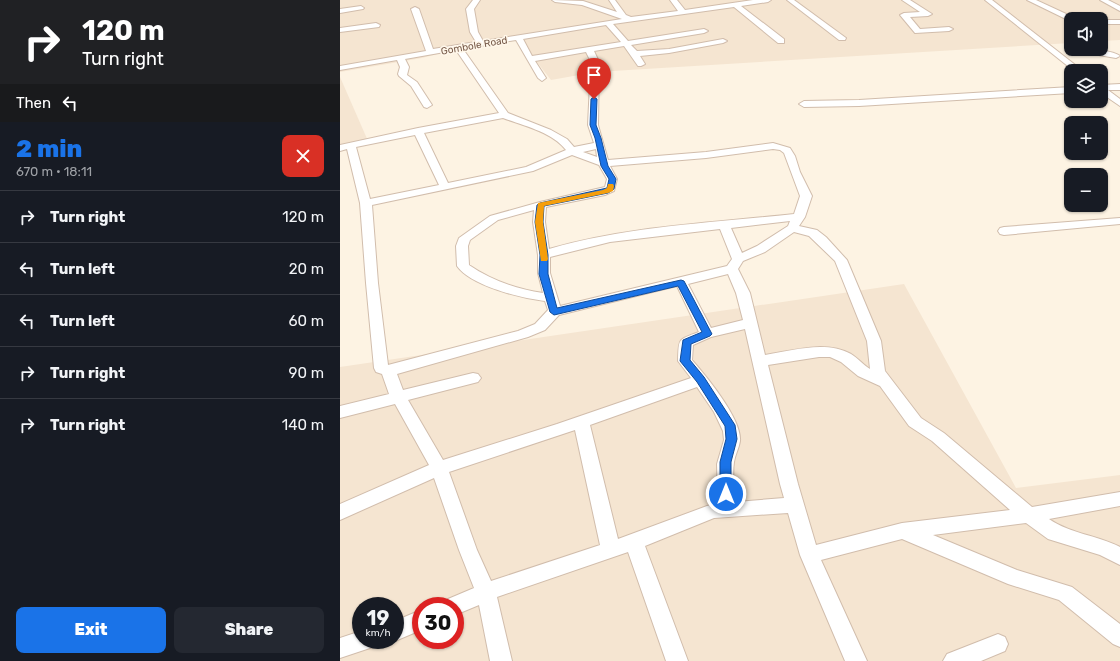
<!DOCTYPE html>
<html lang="en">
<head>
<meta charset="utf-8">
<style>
  body { margin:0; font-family:Rubik,sans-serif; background:#242831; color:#f1f3f6; height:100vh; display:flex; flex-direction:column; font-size:15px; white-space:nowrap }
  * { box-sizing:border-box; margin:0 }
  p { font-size:13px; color:#9ea1a6 }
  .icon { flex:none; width:22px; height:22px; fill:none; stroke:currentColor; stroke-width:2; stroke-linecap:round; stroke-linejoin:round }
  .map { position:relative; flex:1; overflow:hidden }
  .details { display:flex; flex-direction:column; background:#171b24; width:340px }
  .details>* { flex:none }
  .hud { background:#202124; color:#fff; overflow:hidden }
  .fabs { position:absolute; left:724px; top:12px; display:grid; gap:8px }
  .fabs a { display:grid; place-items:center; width:44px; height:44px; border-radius:8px; background:#171b24; box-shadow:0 1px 3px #0004; font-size:20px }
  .speed { position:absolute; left:12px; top:597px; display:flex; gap:8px; font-size:20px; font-weight:700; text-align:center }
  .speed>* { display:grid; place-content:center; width:52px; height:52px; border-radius:50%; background:#171b24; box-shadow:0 1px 3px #0004; line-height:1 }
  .speed small { font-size:10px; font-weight:400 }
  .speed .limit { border:6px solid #d22; background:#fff; color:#111 }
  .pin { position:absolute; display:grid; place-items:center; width:34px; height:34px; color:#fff; margin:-41px -17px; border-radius:50% 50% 50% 0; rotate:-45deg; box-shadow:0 0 4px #0007 }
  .pin .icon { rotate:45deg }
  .me { position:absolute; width:44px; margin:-22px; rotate:0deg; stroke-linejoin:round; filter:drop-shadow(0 0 3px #0008) }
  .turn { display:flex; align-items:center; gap:14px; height:84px; padding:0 16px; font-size:18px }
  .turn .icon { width:52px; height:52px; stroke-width:2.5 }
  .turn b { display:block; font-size:28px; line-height:34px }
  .then { display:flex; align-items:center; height:38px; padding:0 16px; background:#0003; gap:8px; font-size:15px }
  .round { display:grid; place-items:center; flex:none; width:42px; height:42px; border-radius:8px; background:#242831 }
  .overview { display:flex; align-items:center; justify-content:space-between; height:68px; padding:0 16px }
  h1 { font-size:24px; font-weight:800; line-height:30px; color:#1a73e8 }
  .cta { display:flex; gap:8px; margin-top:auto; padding:8px 16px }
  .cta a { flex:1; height:46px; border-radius:8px; background:#1a73e8; color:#fff; font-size:16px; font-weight:800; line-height:46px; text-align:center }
  .cta a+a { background:#242831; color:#f1f3f6 }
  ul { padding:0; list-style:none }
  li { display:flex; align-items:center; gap:12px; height:52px; padding:0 16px; border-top:1px solid #363941 }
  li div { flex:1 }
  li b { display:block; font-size:15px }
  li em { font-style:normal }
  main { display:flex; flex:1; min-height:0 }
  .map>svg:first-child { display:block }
  .residential { fill:#f5e5d1; fill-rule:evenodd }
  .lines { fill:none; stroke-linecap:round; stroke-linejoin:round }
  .minor-casing { stroke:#d1bdac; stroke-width:2 }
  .minor { fill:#fff; fill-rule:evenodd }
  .route { fill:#1a73e8; stroke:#114b97 }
  .slow { fill:#f59e0b }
  .labels { text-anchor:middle; stroke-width:3; stroke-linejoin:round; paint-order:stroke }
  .far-street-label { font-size:10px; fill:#765948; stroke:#fff7ea }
</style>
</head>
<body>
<main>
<section class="details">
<div class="hud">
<div class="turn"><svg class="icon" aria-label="right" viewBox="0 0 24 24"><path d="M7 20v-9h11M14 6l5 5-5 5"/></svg><div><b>120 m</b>Turn right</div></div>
<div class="then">Then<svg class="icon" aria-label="left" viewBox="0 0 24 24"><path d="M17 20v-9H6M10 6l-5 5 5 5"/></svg></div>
</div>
<div class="overview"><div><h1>2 min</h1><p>670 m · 18:11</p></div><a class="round" style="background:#d93025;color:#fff"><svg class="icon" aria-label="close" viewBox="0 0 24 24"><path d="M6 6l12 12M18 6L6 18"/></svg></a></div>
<ul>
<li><svg class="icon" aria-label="right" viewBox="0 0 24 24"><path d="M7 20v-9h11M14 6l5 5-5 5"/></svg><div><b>Turn right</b></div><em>120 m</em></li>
<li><svg class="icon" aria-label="left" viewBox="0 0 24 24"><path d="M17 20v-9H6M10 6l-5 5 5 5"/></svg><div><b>Turn left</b></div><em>20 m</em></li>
<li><svg class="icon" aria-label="left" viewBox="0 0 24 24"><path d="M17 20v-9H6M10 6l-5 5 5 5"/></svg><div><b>Turn left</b></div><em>60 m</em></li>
<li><svg class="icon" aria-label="right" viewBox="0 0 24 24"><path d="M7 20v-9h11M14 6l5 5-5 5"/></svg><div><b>Turn right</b></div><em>90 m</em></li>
<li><svg class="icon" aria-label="right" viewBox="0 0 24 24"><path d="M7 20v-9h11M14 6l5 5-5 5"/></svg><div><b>Turn right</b></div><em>140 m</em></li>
</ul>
<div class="cta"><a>Exit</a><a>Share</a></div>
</section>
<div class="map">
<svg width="780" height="661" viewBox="0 0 780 661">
  <rect width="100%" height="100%" fill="#fdf3e3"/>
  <g class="residential">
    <polygon points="0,0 780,0 780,40 761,41 761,19 731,19 731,43 256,72 211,80 178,38 140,43 82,58 0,72"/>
    <polygon points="0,77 28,141 0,148"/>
    <path d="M 564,284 L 676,488 L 780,475 L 780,661 L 0,661 L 0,367 ZM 21,606 L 55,606 L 55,640 L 21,640 ZM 81,606 L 115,606 L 115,640 L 81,640 Z"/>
  </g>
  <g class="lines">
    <g class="minor-casing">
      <g id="minor">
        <path d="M 133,0 L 140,0 L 134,9 L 138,32 L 143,41 L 282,19 L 242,5 L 215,2 L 212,0 L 243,1 L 277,12 L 269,0 L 275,0 L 286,15 L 291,17 L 338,11 L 330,0 L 337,0 L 345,10 L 413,0 L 431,0 L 428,2 L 401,6 L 444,39 L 444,43 L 438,43 L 394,7 L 273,24 L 288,41 L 364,29 L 368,31 L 364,33 L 291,45 L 297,51 L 329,49 L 383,39 L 387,41 L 383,43 L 329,53 L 300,56 L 305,64 L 301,66 L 298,66 L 284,46 L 254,51 L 259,62 L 258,125 L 268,160 L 366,152 L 433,143 L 450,148 L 455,156 L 460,172 L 472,196 L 465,217 L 459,226 L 477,230 L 486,237 L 507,260 L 541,341 L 545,371 L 581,418 L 604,433 L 692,507 L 780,492 L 780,506 L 709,519 C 731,534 757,535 780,547 L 780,565 L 760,555 L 708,539 L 686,523 L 593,535 L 677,570 L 732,587 L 780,624 L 780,647 L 773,644 L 719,600 L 668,584 L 562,539 L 481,560 L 527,661 L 505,661 L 460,555 L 448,513 L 374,518 L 305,546 L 348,661 L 326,661 L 288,552 L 157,597 L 172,661 L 150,661 L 139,605 L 115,615 L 115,606 L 105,606 L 108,599 L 134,588 L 119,550 L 94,478 L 0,520 L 0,504 L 89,465 L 55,404 L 0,418 L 0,406 L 49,394 L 42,374 L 36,372 L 34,368 L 26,283 L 20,203 L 7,149 L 0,151 L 0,145 L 78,128 L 159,113 L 116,50 L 65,59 L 69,67 L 67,75 L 77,82 L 92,105 L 87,108 L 84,107 L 71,86 L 59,76 L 58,74 L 60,67 L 57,60 L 0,70 L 0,66 L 86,51 L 71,9 L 75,7 L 79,9 L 93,49 L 136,42 L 130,32 L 126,9 ZM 266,25 L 281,42 L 192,56 L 183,39 ZM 176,40 L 198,78 L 202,81 L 206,78 L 195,61 L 246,52 L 251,62 L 248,125 L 254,143 L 234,147 L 227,139 L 211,130 L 168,113 L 123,49 ZM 163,118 C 184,126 212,132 226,150 L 186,167 L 108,183 L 84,133 ZM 75,135 L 99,185 L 30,199 L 16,147 ZM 256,149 L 257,157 L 243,152 ZM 433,149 L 440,150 L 444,153 L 460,196 L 454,214 C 373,223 288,226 209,249 L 205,222 L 206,207 L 265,195 L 274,191 L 277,179 L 270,166 L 366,158 ZM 232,155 L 259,165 L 267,179 L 265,187 L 200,202 L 150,216 L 119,238 L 116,246 L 117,266 C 131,286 181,298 205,301 L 208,310 L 195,324 L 178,331 L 48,365 L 38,283 L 32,205 L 193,171 ZM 194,210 L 193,222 L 198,255 L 198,273 L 203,293 C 176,289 151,280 129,265 L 128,246 L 130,240 L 158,220 ZM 450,221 L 448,226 L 417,246 L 402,253 L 391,228 ZM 380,229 L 392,259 L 387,266 L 220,306 L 210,273 L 210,257 L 270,242 ZM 454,232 L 469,236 L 495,261 L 527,341 L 530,369 C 523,365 518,358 511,354 C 485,340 452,351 425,355 L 410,293 L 398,269 L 403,261 L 425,252 ZM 388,274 L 396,293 L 403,320 L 371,328 L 348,284 ZM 337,286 L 359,332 C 337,340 339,338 338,361 L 351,378 L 217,424 L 103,460 L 68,400 L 138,382 L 141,378 L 138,374 L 133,373 L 63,390 L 57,374 L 188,337 L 205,330 L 219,315 ZM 405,329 L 440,484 L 444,498 L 396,502 C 394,489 392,475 394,462 C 395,455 399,448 400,441 C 402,419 366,376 352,360 L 353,345 L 371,337 ZM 479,357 L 490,357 L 501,362 L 518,376 L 540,386 L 569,426 L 592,441 L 670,510 L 562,523 L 476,545 L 458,484 L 428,365 ZM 357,387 L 374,412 L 383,431 L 384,440 L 377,464 L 378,503 L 367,506 L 278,539 L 250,425 ZM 235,430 L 260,545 L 151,581 L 137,550 L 109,472 Z"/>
        <polygon points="447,0 454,0 506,38 505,40 499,40"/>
        <polygon points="562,0 570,0 592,14 588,16 570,17 580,29 609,27 613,29 609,31 575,33 560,15 564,13 580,12"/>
        <polygon points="645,0 652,0 743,71 734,71"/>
        <polygon points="687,0 696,0 737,19 731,19 730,21"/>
        <polygon points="760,0 768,0 780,6 780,11"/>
        <polygon points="21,6 24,8 23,9 0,13 0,9"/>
        <rect x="761" y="20" width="19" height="4"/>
        <polygon points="36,23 40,25 39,27 0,32 0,28"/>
        <path d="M 731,49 C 743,49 771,49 780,56 L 776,58 L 735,51 Z"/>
        <polygon points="780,84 780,90 768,90 780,99 780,106 761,93 761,85"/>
        <polygon points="731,87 731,93 519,106 464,107 459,104 464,101 519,100"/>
        <polygon points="780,218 780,224 664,235 660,234 658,231 660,228 664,227"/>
        <polygon points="81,610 81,630 55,641 53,640 55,640 55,621"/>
        <polygon points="21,631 21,640 36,640 33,647 0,658 0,638"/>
        <polygon points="658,634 665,637 668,644 665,651 641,661 603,661 607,654"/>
      </g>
    </g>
    <use href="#minor" class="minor"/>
  </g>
  <polygon class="route" points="254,97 257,99 256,125 261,138 268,166 276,179 274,189 268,193 204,206 203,222 208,255 208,274 217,308 341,280 344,281 372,334 370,336 351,344 350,360 364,377 395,425 397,439 391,462 391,494 390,497 386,499 381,497 380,494 380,462 386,439 385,426 357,382 340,361 343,340 362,332 338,286 214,315 210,312 199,274 200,255 195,222 197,205 200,203 267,188 269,179 261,166 255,138 250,125 251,99"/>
  <polygon class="slow" points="268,184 273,184 274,186 273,191 268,193 204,206 203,222 208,259 207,261 201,261 195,222 198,203 263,190 267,188"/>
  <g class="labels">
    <g class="far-street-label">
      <text transform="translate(134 45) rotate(-10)" y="4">Gombole Road</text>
    </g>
  </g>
</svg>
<div class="fabs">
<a><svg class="icon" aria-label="sound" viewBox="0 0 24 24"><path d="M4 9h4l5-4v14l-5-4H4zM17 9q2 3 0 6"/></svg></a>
<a><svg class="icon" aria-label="layers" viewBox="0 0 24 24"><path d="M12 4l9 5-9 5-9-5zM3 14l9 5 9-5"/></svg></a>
<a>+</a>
<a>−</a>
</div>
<div class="speed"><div>19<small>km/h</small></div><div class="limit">30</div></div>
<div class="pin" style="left:254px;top:99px;background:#d93025"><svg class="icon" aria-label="arrive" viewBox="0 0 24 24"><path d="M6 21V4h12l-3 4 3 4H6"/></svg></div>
<svg class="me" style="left:386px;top:494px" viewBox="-20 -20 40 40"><circle r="17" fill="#1a73e8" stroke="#fff" stroke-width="3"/><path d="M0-11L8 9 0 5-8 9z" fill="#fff"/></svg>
</div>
</main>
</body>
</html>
